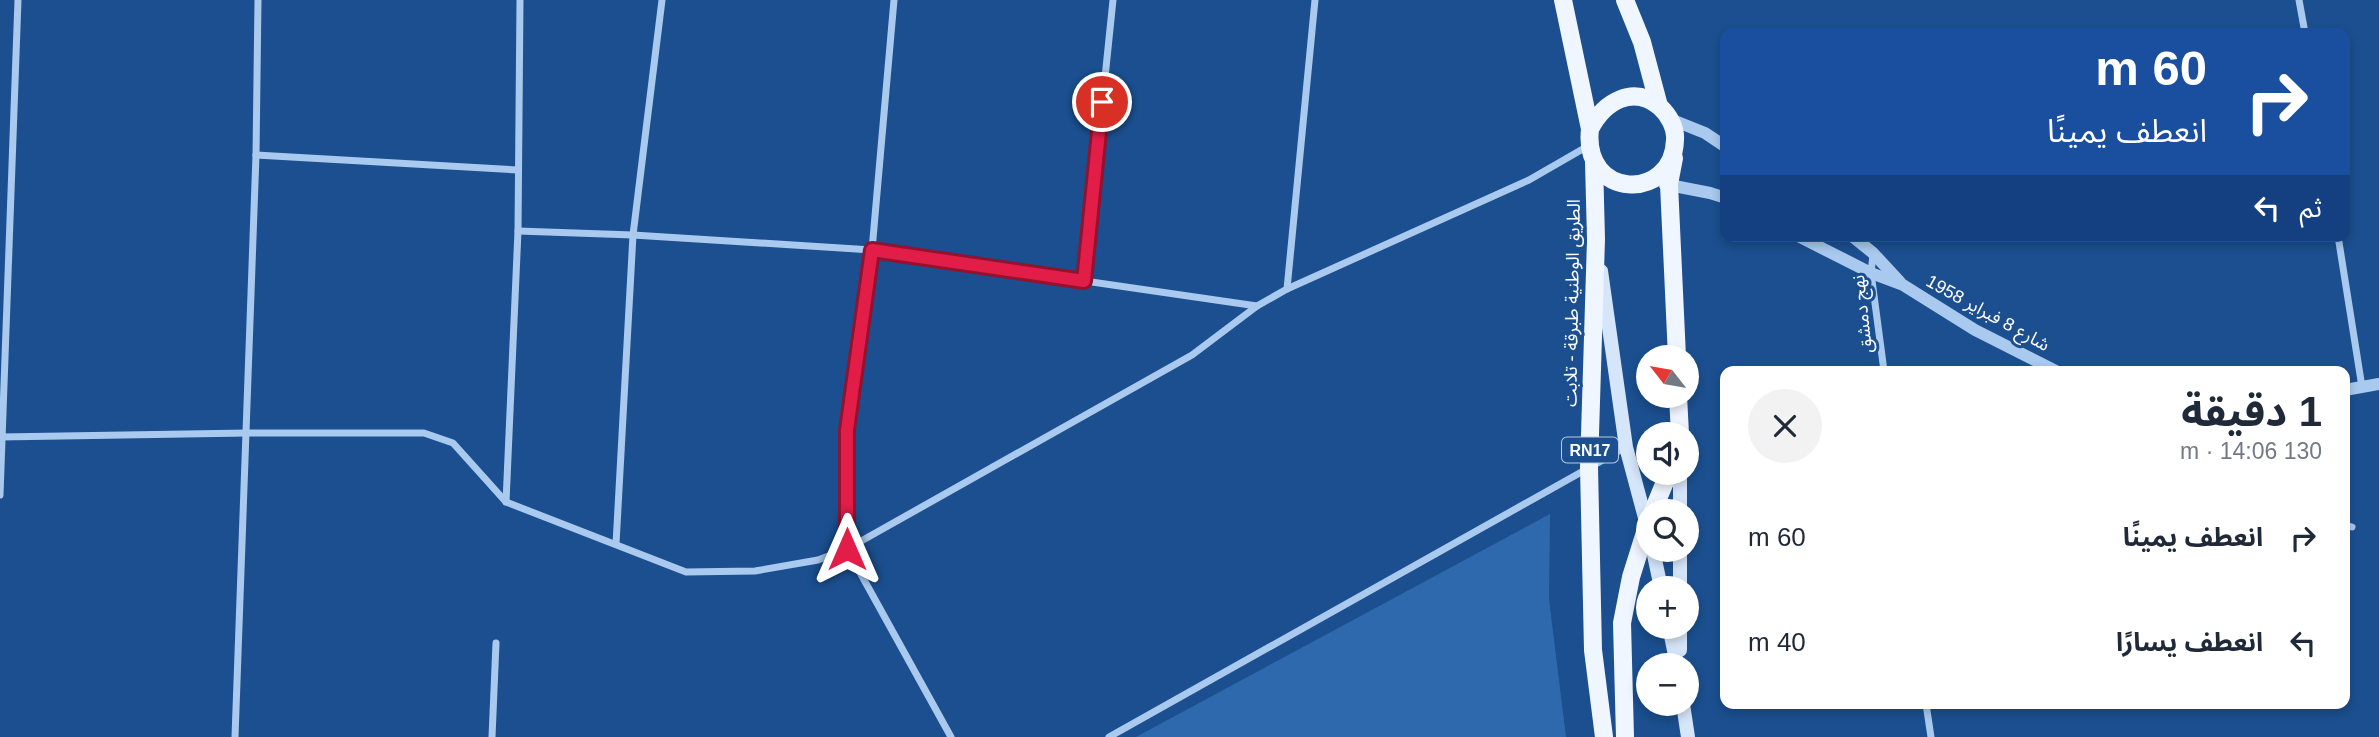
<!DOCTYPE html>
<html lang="ar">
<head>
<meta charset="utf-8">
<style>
  body { margin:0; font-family:Arial,"Noto Sans Arabic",sans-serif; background:#f2f2f3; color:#1f2937; direction:rtl; height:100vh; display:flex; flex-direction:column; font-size:26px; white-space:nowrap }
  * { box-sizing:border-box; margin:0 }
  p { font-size:23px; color:#747a83 }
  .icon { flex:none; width:38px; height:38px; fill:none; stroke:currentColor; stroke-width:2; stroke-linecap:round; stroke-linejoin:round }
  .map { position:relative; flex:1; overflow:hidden; direction:ltr }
  .drawer { position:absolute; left:1720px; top:366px; width:630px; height:343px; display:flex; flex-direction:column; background:#fff; border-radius:14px; box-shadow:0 4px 10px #0003; direction:rtl }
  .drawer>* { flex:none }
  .banner { position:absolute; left:1720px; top:28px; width:630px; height:214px; border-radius:14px; box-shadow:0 4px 10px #0003; direction:rtl; background:#1a4fa0; color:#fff; overflow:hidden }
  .needle { width:46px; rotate:301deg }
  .buttons { position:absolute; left:1636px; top:345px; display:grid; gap:14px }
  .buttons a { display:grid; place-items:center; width:63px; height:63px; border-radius:50%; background:#fff; box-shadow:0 4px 10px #0003; font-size:35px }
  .pin { position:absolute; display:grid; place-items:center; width:60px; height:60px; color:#fff; margin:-30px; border:4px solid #fff; border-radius:50%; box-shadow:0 2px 7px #0007 }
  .me { position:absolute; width:77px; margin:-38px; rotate:0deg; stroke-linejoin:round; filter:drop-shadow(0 0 5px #0008) }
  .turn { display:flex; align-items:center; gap:24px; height:147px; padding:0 28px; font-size:32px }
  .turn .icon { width:91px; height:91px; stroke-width:2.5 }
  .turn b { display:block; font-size:49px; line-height:60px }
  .then { display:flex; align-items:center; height:66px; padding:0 28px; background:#0003; gap:14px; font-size:26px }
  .round { display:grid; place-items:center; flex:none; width:74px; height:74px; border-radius:37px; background:#f2f2f3 }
  .summary { display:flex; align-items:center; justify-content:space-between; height:119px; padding:0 28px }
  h1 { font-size:42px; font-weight:700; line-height:52px }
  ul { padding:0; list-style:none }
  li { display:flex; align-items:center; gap:21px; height:105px; padding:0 28px }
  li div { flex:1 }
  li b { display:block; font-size:26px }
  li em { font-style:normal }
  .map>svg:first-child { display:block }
  .green { fill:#2e69ad }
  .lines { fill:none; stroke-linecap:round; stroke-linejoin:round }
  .minor { stroke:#a9c9ee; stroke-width:7 }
  .tertiary { stroke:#a9c9ee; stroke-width:12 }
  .secondary { stroke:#d6e6fa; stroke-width:14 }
  .primary { stroke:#f0f6ff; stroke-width:18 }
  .route-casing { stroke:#92132f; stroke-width:18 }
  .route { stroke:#e11d48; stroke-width:12 }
  .labels { text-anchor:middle; stroke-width:6; stroke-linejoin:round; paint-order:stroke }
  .shield { fill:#1b4f8f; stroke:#bbcadd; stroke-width:2 }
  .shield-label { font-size:16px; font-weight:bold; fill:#fff }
  .street-label { font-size:18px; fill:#fff; stroke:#1b4f8f }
</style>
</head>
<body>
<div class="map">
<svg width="2379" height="737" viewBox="0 0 2379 737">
  <rect width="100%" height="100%" fill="#1b4f8f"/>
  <polygon class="green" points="1550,514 1549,599 1566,737 1136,737"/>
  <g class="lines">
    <g class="minor">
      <polyline points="894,0 872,250 847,430 847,549 951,737"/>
      <polyline points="2299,0 2305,33"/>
      <polyline points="256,155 518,170"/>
      <polyline points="518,231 633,235 872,250 1257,306"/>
      <polyline points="2338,236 2362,387"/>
      <polyline points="1873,254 1871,273 1884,371"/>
      <polyline points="1084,281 1113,0"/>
      <polyline points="1287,289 1315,0"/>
      <polyline points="0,437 247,433 424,433 453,443 506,502 686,572 755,571 818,560 847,549 1192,355 1257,306 1287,289 1529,180 1588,146"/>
      <polyline points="0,495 18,0"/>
      <polyline points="506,502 518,231 520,0"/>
      <polyline points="2345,525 2352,527"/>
      <polyline points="616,544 633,235 662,0"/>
      <polyline points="1926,704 1931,737"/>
      <polyline points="235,737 256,155 258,0"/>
      <polyline points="492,737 496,643"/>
      <polyline points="1109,737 1626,447"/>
    </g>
    <g class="tertiary">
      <polyline points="1670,119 1705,133 1726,147"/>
      <polyline points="1664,184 1710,193 1726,198"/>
      <polyline points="1798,236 1871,273 1903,285 1975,330 2056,371"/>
      <polyline points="1852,236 1873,253 1900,282"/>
      <polyline points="2345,390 2379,384"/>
    </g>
    <g class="secondary">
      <polyline points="1601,271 1626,447 1648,529"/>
      <polyline points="1680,511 1680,472"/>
      <polyline points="1653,550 1661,588"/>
      <polyline points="1680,588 1680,550"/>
      <polyline points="1669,626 1677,665"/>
      <polyline points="1680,650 1680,626"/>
      <polyline points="1683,704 1688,737"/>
    </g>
    <g class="primary">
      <path d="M 1563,0 L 1590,129 C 1582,200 1673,202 1675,140 C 1676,128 1669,115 1660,107 C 1633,84 1604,102 1590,129"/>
      <polyline points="1625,0 1642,42 1659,106"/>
      <polyline points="1674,158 1669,184 1677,357"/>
      <polyline points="1594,162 1596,239 1589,467 1593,650 1604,737"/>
      <polyline points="1678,396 1680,434"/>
      <polyline points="1653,511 1669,472"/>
      <polyline points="1625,737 1622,623 1631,577 1648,523"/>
    </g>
  </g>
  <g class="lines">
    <g class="route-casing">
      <polyline id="route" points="847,549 847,430 872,250 1084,281 1102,102"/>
    </g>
    <use href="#route" class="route"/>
  </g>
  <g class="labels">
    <rect class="shield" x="1562" y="437.5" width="56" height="25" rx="5"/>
    <g class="shield-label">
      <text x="1590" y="456">RN17</text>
    </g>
    <g class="street-label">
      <text transform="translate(1572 303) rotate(-89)" y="6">الطريق الوطنية طبرقة - تلابت</text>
      <text transform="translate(1988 313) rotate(29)" y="6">شارع 8 فبراير 1958</text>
      <text transform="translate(1862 314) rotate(-96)" y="6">نهج دمشق</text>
    </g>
  </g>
</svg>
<div class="buttons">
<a><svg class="needle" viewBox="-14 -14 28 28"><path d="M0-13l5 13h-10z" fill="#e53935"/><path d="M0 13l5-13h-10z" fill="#747a83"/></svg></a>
<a><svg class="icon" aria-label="sound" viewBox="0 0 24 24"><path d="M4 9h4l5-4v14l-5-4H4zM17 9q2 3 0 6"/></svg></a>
<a><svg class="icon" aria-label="search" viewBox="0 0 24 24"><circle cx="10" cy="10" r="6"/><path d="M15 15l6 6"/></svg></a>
<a>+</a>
<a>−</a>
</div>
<div class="pin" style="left:1102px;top:102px;background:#d93025"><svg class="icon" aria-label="arrive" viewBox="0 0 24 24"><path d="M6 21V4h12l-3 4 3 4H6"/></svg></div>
<svg class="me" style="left:847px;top:549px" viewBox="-20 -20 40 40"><path d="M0-17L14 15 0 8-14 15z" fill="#e11d48" stroke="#fff" stroke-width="4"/></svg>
<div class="banner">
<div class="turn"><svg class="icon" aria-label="right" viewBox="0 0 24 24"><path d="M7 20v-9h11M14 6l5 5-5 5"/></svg><div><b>60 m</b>انعطف يمينًا</div></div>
<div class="then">ثم<svg class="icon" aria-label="left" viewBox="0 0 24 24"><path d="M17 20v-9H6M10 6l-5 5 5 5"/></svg></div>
</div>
<section class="drawer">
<div class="summary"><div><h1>1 دقيقة</h1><p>130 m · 14:06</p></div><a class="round"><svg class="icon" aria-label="close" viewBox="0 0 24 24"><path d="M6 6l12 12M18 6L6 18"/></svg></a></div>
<ul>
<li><svg class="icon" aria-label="right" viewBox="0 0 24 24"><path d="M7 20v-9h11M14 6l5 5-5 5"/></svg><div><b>انعطف يمينًا</b></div><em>60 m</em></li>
<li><svg class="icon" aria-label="left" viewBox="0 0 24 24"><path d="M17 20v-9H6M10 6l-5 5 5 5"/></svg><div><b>انعطف يسارًا</b></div><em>40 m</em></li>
</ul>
</section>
</div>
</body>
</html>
